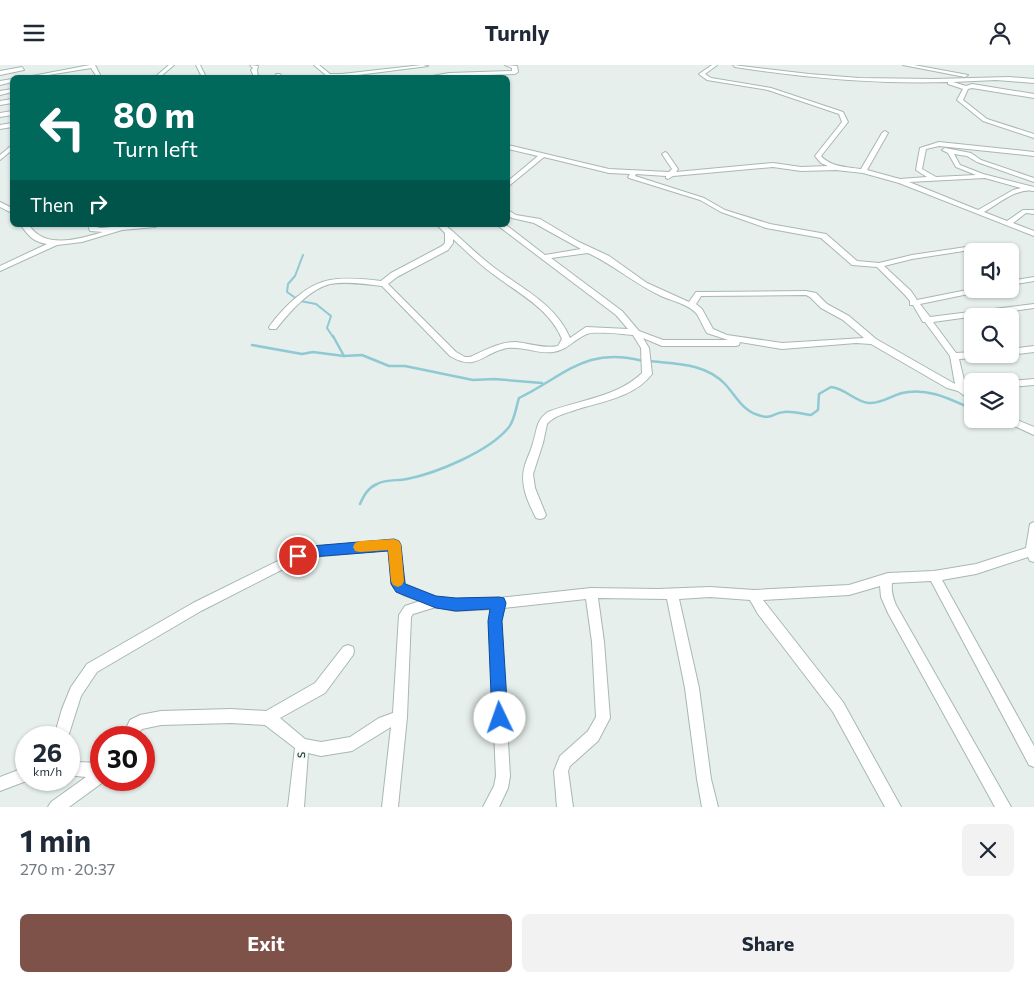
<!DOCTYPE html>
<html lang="en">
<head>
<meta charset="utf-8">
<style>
  body { margin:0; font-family:Commissioner,sans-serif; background:#f2f2f3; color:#1f2937; height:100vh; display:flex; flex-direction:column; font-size:19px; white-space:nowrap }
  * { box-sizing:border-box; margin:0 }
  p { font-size:16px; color:#747a83 }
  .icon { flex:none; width:28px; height:28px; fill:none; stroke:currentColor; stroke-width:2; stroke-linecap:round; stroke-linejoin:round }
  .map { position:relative; height:742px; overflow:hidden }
  .details { display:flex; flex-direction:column; background:#fff; flex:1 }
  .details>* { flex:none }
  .banner { position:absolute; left:10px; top:10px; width:500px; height:152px; border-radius:8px; box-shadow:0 1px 4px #0004; background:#00695c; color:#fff; overflow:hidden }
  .buttons { position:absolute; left:964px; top:178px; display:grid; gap:10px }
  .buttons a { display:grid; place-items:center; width:55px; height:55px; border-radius:8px; background:#fff; box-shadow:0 1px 4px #0004; font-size:25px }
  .speed { position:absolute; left:15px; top:661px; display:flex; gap:10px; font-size:25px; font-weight:700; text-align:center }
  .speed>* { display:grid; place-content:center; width:65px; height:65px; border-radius:50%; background:#fff; box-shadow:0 1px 4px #0004; line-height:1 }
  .speed small { font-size:12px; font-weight:400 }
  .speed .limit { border:8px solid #d22; background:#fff; color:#111 }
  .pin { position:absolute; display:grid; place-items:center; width:42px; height:42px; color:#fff; margin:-21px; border:2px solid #fff; border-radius:50%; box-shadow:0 1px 5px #0007 }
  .me { position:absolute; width:55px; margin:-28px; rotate:357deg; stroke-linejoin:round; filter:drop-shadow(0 0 4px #0008) }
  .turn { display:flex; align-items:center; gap:18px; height:105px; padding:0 20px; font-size:22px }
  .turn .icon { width:65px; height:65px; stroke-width:2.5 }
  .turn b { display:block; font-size:35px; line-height:42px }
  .then { display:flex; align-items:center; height:48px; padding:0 20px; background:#0003; gap:10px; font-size:19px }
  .round { display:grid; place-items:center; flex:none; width:52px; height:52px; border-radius:8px; background:#f2f2f3 }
  .headline { display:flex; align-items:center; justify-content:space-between; height:85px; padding:0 20px }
  h1 { font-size:30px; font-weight:700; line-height:38px }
  .button { display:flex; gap:10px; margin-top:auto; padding:10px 20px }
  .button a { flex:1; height:58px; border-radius:8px; background:#7f5249; color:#fff; font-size:20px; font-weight:700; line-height:58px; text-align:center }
  .button a+a { background:#f2f2f3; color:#1f2937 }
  header { display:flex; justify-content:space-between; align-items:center; height:65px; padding:0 20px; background:#fff; font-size:22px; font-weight:700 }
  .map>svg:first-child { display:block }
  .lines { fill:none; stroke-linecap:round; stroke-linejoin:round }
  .stream-far1 { stroke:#8ec9d4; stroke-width:2 }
  .stream { stroke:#8ec9d4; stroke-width:2.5 }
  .minor-casing { stroke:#a8b8b2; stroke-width:2 }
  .minor { fill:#fff; fill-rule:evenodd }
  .route { fill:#1a73e8; stroke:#114b97 }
  .slow { fill:#f59e0b }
  .labels { text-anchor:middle; stroke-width:4; stroke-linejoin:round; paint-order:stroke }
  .near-street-label { font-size:15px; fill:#24423a; stroke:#f7fbf9 }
</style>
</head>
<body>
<header><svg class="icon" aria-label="menu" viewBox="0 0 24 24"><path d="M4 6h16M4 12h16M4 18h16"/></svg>Turnly<svg class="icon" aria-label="person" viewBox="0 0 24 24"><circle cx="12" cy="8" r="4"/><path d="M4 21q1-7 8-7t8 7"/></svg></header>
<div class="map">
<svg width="1034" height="742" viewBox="0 0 1034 742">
  <rect width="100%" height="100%" fill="#e6efeb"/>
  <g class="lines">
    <polyline class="stream-far1" points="303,190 295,211 288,219 287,227 300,236 316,239 331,251 327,263 333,272"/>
    <g class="stream">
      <polyline points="333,271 344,291"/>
      <polyline points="252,280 302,289 313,287 344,291 362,290 389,301 405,301 473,315 494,314 542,318"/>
      <path d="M 649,296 C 676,299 705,298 725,319 C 736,331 742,345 758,350 C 772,355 772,348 784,347 C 793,346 802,349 811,350 L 818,345 L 819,329 L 831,322 C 845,323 855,337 869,338 C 881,339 891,331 902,328 C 927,322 950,334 972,344"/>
      <polyline points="993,354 1013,360"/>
      <path d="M 360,439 C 364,430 368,423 377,419 C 386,414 397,416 407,414 C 437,408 490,386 509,362 C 515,354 516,342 519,333 C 566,310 586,281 643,296"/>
    </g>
    <g class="minor-casing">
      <g id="minor">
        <polygon points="90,0 95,0 101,12 97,12 91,3 36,12 27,12"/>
        <polygon points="169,0 174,0 160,12 155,12"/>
        <polygon points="196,0 200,0 206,12 202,12"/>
        <polygon points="250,0 258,1 257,5 258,12 254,12 251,5 253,3"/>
        <polygon points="314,0 319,0 330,9 342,9 422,0 428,1 342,12 328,12"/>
        <polygon points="505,0 517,1 518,7 515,9 427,12 449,8 512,6 512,3"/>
        <path d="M 712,0 L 717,0 L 705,9 L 711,13 L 771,23 L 843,47 L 848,57 L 821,91 C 831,102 847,102 861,104 L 882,68 L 885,66 L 888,68 L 867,105 L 900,114 L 927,112 L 916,105 L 920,83 L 939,77 L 1034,87 L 1034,91 L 939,81 L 926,84 L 922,104 L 936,112 L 976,110 L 956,102 L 948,88 L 942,85 L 945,83 L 971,88 L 981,95 L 1034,113 L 1034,117 L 977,97 L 967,91 L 954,89 L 960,100 L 983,109 L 1034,122 L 1034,126 C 1018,122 998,139 984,147 L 1007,156 L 1023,145 L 1034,145 L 1034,149 L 1026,148 L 1013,158 L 1034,166 L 1034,171 L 899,118 L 863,108 L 836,105 L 801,106 L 773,102 L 673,111 L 668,114 L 666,113 L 666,111 L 636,109 L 635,111 L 704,133 L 725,145 L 770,159 L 826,169 L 857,196 L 879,198 L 912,190 L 973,181 L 974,183 L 970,185 L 912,194 L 884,201 L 911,226 L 917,235 L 972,224 L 987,224 L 983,226 L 920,239 L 930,252 L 1034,239 L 1034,243 L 933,257 L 956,288 L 972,287 L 972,289 L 992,289 L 988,292 L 959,294 L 965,319 L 972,318 L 972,324 L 969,325 L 972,327 L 972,335 L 969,334 L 958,326 L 947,323 L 871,279 L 856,278 L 782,284 L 740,277 L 739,280 L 736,281 L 662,281 L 643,273 L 649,283 L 652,309 C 635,332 600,337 575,345 C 564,349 554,351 547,359 L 543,378 L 533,409 L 535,423 L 546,450 L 544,453 L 540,454 L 536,453 C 528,437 519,419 525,400 C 527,393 531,386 533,378 C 537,366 536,355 548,347 C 578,335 618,332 642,308 L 641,283 L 633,270 C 624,269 593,266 587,269 C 574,274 568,285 553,287 C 538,289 523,281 507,283 C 482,288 477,307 450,291 L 382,221 C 366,219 346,216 330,219 C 309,224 289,248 276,264 L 270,264 L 269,262 C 283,243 306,219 330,215 C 347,212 365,214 381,216 L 391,208 L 442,181 L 445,178 L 445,168 L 437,160 L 445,160 C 461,173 475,188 492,201 C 520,223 555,238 570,273 L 586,262 L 628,264 L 616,250 L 497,160 L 506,160 L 545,190 L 581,184 L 534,158 L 512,153 L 508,150 L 508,145 L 516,150 L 540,154 L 579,177 L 609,191 L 647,218 L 689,237 L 696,227 L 699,227 L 806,226 L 816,228 L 827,239 L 849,251 L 876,274 L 955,319 L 950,291 L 925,257 L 923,257 L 913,240 L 910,240 L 910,236 L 905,230 L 877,202 L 852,200 L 821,173 L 766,163 L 721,147 L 700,135 L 629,113 L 628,112 L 630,109 L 609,108 L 544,92 L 510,120 L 508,121 L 508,116 L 538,91 L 508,84 L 508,80 L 609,104 L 669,107 L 672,104 L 662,89 L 665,87 L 667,88 L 678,104 L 676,107 L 773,98 L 801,102 L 828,101 L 821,98 L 815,91 L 842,57 L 839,49 L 768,25 L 707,15 L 699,9 ZM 985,113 L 1021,123 L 1013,125 L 978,145 L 909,117 ZM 453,174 C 466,186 479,199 493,209 C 519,229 549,243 562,274 L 558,281 C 543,284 529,278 515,277 C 499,277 484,286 470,292 L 465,292 L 456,287 L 388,219 L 397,212 L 448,185 L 453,178 ZM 588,188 C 614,200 635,219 661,231 C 672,236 688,239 696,248 C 700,253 703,262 707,268 L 728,275 L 663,275 L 639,266 L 622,246 L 551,193 ZM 806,230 L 810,232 L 821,243 L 843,255 L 864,273 L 782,278 L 727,270 L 713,264 L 702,244 L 696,239 L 701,231 Z"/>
        <path d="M 733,0 L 809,9 L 859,13 L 934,14 L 1009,12 L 1034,14 L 1034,18 L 996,15 L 953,17 L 966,21 L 972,19 L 1034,29 L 1034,33 L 972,23 L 968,24 L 963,35 L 987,54 L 1034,69 L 1034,73 L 983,56 L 957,35 L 963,24 L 948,19 L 948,17 C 877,19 805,13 735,2 Z"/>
        <polygon points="903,0 914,0 968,10 965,12"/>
        <polygon points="22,2 24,5 0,10 0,6"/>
        <polygon points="276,9 280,9 282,12 277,12"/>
        <polygon points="12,14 12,17 0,20 0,16"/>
        <polygon points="12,24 12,27 0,30 0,26"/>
        <polygon points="12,34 12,38 0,40 0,36"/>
        <polygon points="12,46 12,50 0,52 0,48"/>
        <polygon points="12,58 12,62 0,64 0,60"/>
        <polygon points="12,80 12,85 0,95 0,90"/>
        <polygon points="0,137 12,143 12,148 0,142"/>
        <path d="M 21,160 L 29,160 C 45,185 79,174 103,167 L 90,166 L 88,160 L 96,160 L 96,162 L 101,163 L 132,160 L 159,160 L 155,162 L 122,165 L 82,177 L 57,180 L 0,206 L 0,201 L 47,179 C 34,177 28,171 21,160 Z"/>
        <polygon points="1034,212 1034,216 1010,220 1010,216"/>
        <polygon points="1034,281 1034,287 1010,290 1007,289 1010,289 1010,284"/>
        <polygon points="1034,314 1034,320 1010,322 1010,316 1009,316"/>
        <polygon points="1010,352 1034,362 1034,370 1003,356 1001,354 1010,354"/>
        <path d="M 1034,457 L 1034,497 L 1030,496 L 1028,492 L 976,509 L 942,515 L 1034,681 L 1034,702 L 1029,700 L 931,516 L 892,518 C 891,526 893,533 896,540 L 1011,742 L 995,742 L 888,548 L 881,532 L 880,521 L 849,530 L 763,535 L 843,637 L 901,742 L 885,742 L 833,647 L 758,549 L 750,535 L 710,532 L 679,534 L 699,623 L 711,714 L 718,742 L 702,742 L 697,714 L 685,623 L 667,534 L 598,533 L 604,577 L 610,653 L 598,676 L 570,701 L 568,706 L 573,742 L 557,742 L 554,706 L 560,691 L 588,666 L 596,652 L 592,577 L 586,534 L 504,543 L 501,556 L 510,711 L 508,723 L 499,742 L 483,742 L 494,721 L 496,711 L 489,556 L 492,544 L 455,546 L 436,542 L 413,549 L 411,552 L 407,652 L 398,742 L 382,742 L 391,662 L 352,686 L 321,691 L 308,688 L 304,742 L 288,742 L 295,683 L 265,660 L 231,658 L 161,660 L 142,664 L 136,672 L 122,672 L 130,655 L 140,650 L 161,646 L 231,644 L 266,646 L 315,618 L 343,582 L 348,580 L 353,582 L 354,586 L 353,590 L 325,628 L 280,653 L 305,674 L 321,677 L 350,672 L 379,653 L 393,648 L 399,550 L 405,541 L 420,536 C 409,532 397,530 392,519 L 389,485 L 311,492 L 301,495 L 201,546 L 97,607 L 81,631 L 68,672 L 54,672 L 62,644 L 71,622 L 87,599 L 193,538 L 294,488 L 311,482 L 394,475 L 398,477 L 405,519 L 436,532 L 455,534 L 499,533 L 591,523 L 658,524 L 710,522 L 754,525 L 849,520 L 888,508 L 934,506 L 976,499 L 1026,483 L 1030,459 Z"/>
        <polygon points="69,694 76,697 101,698 101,715 106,715 69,742 48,742 51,737 86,712 76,711 69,708"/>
        <polygon points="26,702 26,715 29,715 0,726 0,712"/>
      </g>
    </g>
    <use href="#minor" class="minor"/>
  </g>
  <polygon class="route" points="394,474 399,476 401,480 405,519 436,531 456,533 499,532 504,533 506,538 502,556 508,653 506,658 500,661 494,658 492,653 488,556 490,544 456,546 436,543 396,527 391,519 388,486 311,492 298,497 294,495 292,491 294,487 311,481"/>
  <polygon class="slow" points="394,474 399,476 401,480 404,516 402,520 398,522 393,520 391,516 388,485 360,487 355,486 353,482 355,478 360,476"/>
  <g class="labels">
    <g class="near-street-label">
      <text transform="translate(300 690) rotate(-89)" y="5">s</text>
    </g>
  </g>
</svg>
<div class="buttons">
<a><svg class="icon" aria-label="sound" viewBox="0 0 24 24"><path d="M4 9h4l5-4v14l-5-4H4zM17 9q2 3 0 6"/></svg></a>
<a><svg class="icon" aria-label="search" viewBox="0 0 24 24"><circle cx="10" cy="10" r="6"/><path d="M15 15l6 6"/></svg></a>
<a><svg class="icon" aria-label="layers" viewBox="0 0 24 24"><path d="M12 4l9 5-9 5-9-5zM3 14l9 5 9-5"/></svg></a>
</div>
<div class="speed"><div>26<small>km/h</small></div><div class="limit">30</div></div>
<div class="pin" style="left:298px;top:491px;background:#d93025"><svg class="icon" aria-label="arrive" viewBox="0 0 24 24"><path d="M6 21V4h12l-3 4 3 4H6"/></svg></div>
<svg class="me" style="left:500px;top:653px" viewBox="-20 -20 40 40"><circle r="19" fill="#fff"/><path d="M0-13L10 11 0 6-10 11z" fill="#1a73e8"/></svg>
<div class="banner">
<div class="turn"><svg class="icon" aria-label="left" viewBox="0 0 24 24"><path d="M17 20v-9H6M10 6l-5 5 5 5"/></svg><div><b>80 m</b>Turn left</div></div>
<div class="then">Then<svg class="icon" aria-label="right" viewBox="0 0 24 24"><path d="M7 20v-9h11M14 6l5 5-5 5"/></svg></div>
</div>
</div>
<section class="details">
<div class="headline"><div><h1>1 min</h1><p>270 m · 20:37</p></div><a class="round"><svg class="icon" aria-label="close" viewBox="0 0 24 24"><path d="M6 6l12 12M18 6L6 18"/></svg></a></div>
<div class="button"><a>Exit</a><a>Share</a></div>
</section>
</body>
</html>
